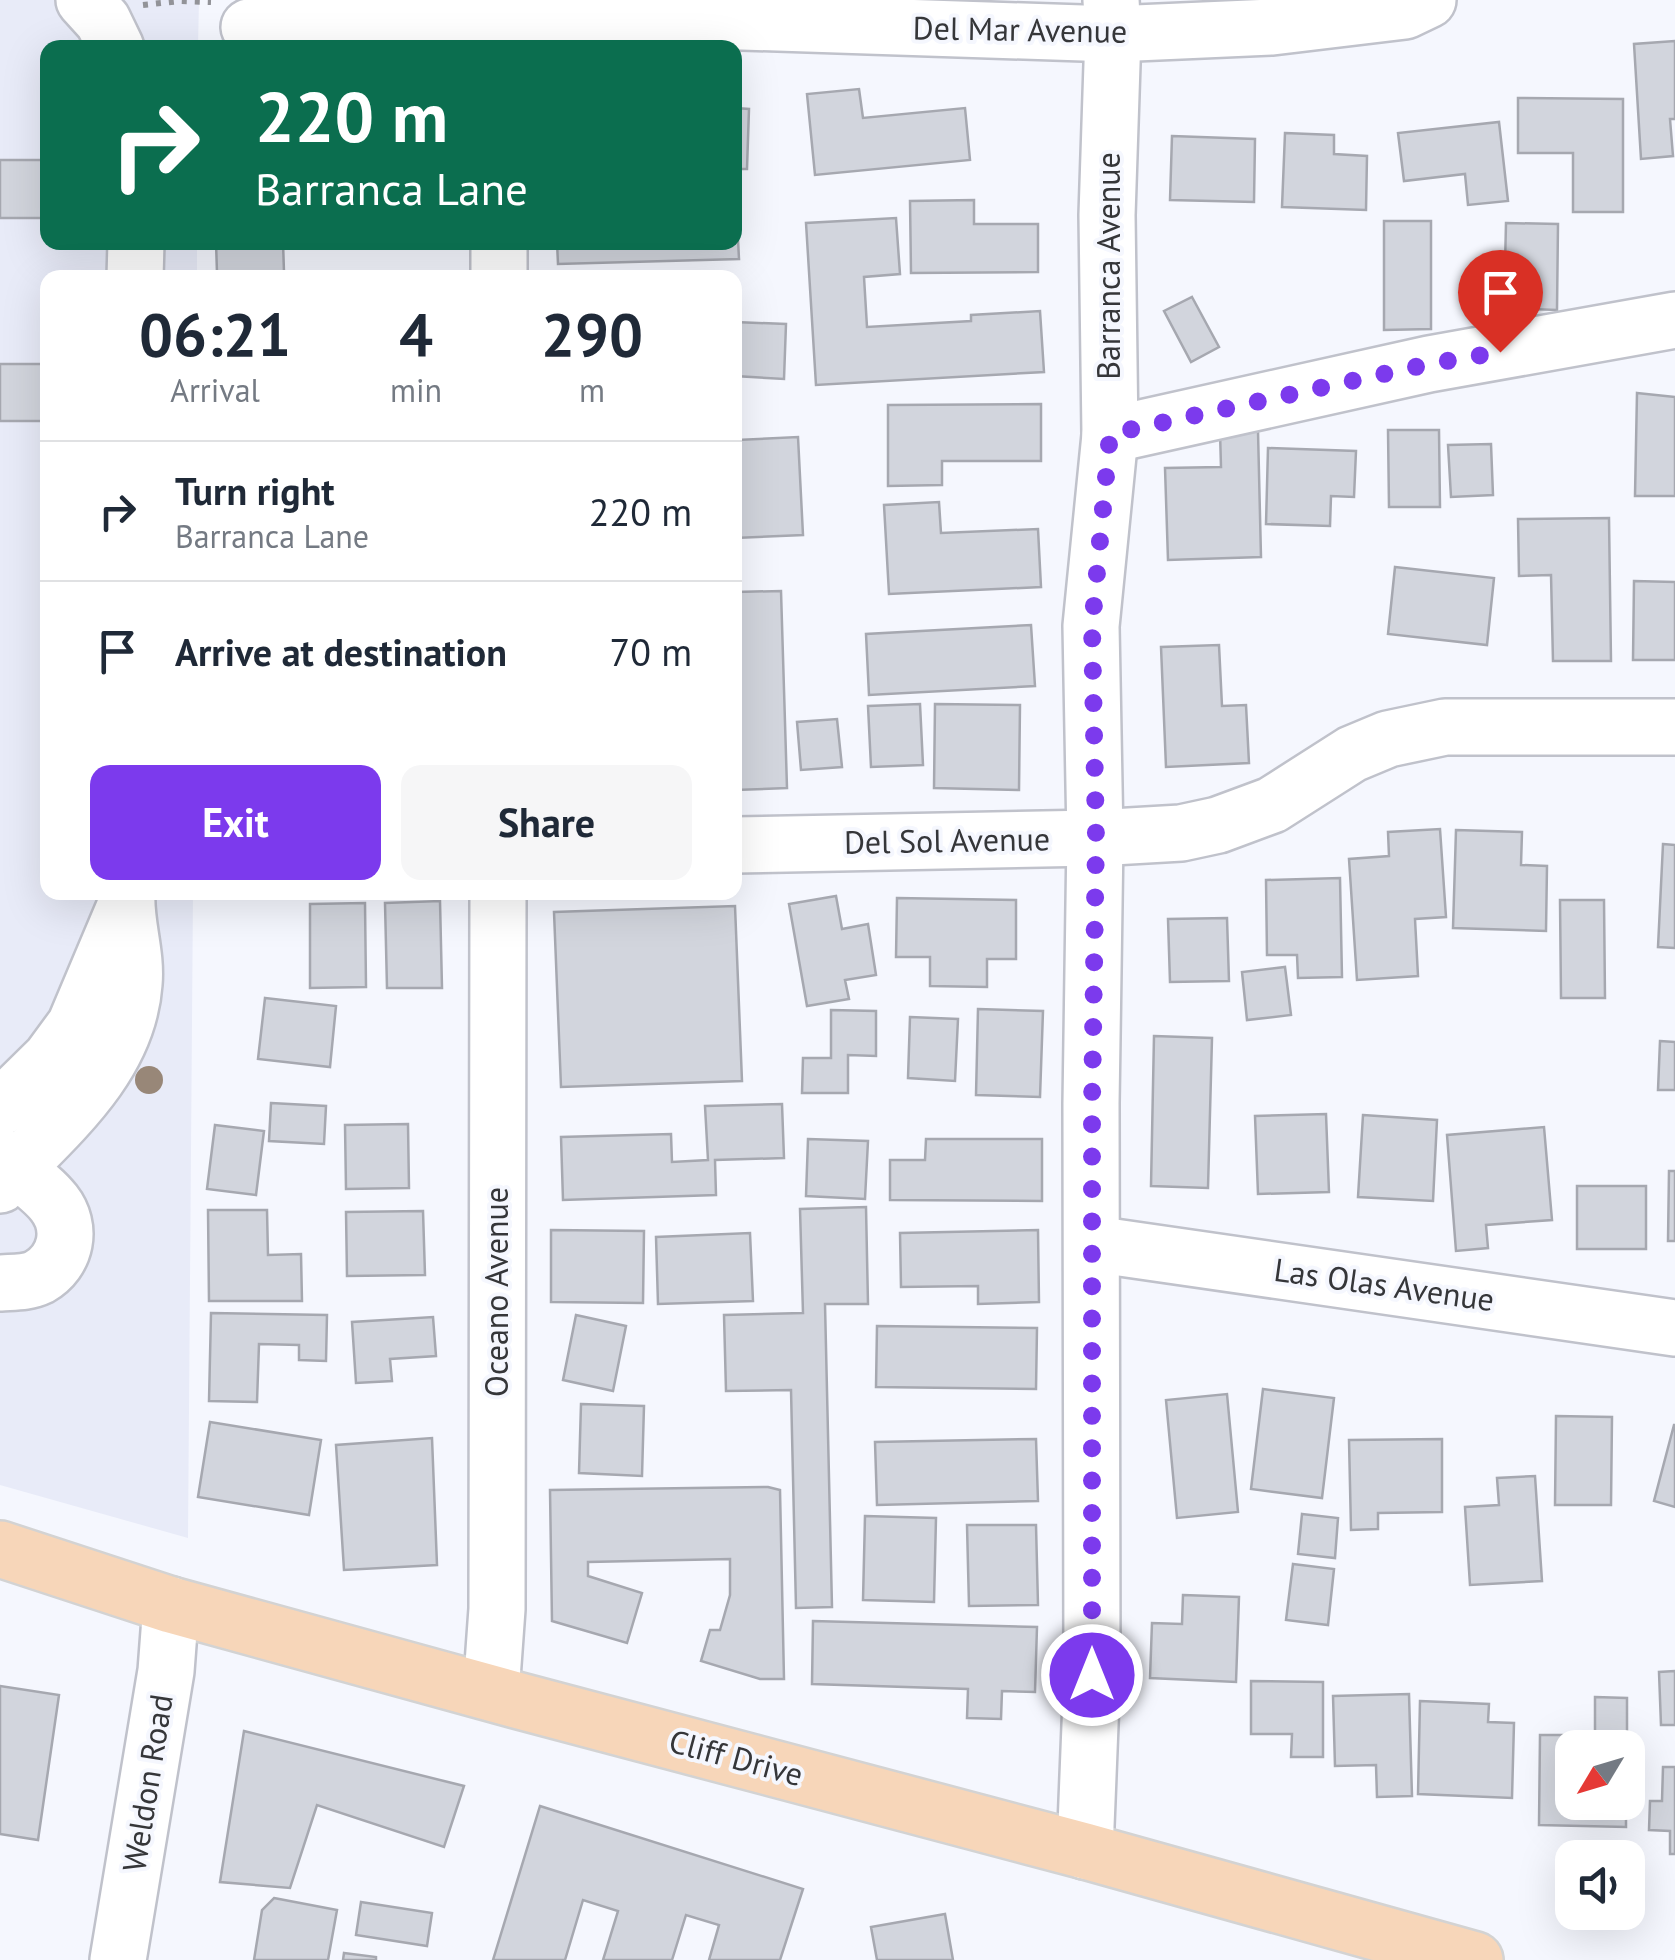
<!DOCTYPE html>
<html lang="en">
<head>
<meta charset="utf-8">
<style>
  body { margin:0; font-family:"PT Sans",sans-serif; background:#f6f6f7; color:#1f2937; height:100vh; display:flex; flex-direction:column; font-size:38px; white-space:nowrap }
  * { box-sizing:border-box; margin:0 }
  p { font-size:32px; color:#747a83 }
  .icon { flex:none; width:55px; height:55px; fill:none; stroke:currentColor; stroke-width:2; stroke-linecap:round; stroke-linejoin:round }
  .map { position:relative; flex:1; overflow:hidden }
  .sheet { position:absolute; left:40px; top:270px; width:702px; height:630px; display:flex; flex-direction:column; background:#fff; border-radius:20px; box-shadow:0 10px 40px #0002 }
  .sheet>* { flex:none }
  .guide { position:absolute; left:40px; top:40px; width:702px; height:210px; border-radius:20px; box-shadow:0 10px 40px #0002; background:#0b6e4f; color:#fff; overflow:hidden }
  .needle { width:65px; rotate:232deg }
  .buttons { position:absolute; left:1555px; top:1730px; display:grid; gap:20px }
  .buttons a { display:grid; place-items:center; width:90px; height:90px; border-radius:20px; background:#fff; box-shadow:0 10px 40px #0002; font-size:50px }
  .pin { position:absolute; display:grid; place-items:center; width:85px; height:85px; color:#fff; margin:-102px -42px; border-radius:50% 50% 50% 0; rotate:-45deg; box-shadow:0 0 10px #0007 }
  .pin .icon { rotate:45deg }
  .me { position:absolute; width:110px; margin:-55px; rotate:0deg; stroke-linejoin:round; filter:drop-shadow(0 0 8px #0008) }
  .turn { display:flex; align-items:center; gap:35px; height:210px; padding:0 50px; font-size:45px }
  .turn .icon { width:130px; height:130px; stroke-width:2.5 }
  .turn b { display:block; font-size:70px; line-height:85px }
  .eta { display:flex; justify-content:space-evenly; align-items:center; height:170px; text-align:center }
  .eta b { font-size:60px; font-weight:700; line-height:70px }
  .primary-button { display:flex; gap:20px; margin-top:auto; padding:20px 50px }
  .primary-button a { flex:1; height:115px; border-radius:20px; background:#7c3aed; color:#fff; font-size:40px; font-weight:700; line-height:115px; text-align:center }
  .primary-button a+a { background:#f6f6f7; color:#1f2937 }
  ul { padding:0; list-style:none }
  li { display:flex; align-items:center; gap:30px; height:140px; padding:0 50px; border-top:2px solid #e0e1e3 }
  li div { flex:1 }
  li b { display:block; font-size:38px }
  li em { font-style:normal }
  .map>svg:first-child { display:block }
  .built { fill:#e8ebf8 }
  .building { fill:#d2d5dd; stroke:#a6a8b0; stroke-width:2.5 }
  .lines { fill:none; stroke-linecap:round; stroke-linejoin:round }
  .minor-casing { stroke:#c0c2cb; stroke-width:60 }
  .major-casing { stroke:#d3d3d3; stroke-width:60 }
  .path { stroke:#929398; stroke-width:6; stroke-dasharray:5 8; stroke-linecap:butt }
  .minor { stroke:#fff; stroke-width:55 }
  .major { stroke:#f7d6b9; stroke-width:55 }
  .tree { fill:#988778 }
  .route { stroke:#7c3aed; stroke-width:18; stroke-dasharray:0 32.4 }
  .labels { text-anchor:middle; stroke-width:8; stroke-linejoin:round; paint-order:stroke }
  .street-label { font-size:32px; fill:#353639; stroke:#f5f7fe }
</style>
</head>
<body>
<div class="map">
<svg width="1675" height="1960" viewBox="0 0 1675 1960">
  <rect width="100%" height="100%" fill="#f5f7fe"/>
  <polygon class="built" points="0,0 199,0 198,47 48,48 48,242 197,243 197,277 48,278 48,892 193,893 188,1538 0,1485"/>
  <g class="building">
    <polygon points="1675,41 1675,119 1670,119 1673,156 1641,159 1634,44"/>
    <polygon points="859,89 863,118 965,108 970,160 815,175 807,94"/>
    <polygon points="1518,98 1623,99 1623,212 1573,212 1573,153 1518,153"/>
    <polygon points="735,108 749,109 747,169 735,169"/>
    <polygon points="1499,122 1508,201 1468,205 1465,174 1404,181 1398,133"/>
    <polygon points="1285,133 1334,135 1334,154 1367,156 1366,210 1282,207"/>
    <polygon points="1172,136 1255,139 1254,202 1170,200"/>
    <rect x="0" y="160" width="48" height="58"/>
    <polygon points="735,180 739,259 558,264 557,242 735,242"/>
    <polygon points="974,200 974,224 1038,224 1038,272 911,273 910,201"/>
    <polygon points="896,218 900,274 864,277 867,327 971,321 971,315 1040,311 1044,372 816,385 806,223"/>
    <polygon points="1384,221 1431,221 1431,329 1384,330"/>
    <polygon points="1506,223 1558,224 1557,310 1504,308"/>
    <polygon points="216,242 283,242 284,272 217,273"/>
    <polygon points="1192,297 1219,347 1191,362 1164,311"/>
    <polygon points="735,322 786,324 784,379 735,376"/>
    <rect x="0" y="364" width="48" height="57"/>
    <polygon points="1637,393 1675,397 1675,496 1635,496"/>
    <polygon points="735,399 737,440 798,437 803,535 735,538"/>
    <polygon points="1041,404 1041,461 942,461 942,485 888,486 888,405"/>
    <polygon points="1388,430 1439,430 1440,507 1389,507"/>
    <polygon points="1258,431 1261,557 1168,560 1165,468 1221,467 1220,432"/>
    <polygon points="1491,444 1493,495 1451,497 1448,445"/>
    <polygon points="1268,448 1356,451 1354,497 1331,496 1330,526 1266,524"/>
    <polygon points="939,502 941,533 1038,529 1041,587 889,594 884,505"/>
    <polygon points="1609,518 1611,661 1553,661 1551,575 1519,576 1518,519"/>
    <polygon points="1395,567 1494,578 1487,645 1388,634"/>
    <polygon points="1634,581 1675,582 1675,660 1633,660"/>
    <polygon points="781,591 787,788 735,790 735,592"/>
    <polygon points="1031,625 1035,686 869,695 866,634"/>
    <polygon points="1219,645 1222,706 1246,705 1249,763 1166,767 1161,647"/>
    <polygon points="920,704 923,765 871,767 868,706"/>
    <polygon points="935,704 1020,705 1019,790 934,788"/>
    <polygon points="837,719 842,767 801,770 797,722"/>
    <polygon points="1440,829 1446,917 1415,919 1418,976 1357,980 1349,859 1389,856 1388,832"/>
    <polygon points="1456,830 1522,832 1521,865 1547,866 1546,931 1453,928"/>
    <polygon points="1663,844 1675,845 1675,948 1658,947"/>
    <polygon points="1340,878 1342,977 1298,978 1297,955 1267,955 1266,880"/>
    <polygon points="836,896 842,929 868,924 876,975 845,980 849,999 807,1006 789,904"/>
    <polygon points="897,898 1016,900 1016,959 987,959 987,987 930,986 930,957 896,957"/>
    <polygon points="1560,900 1604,900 1605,998 1561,998"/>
    <polygon points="440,901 442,988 387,988 385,903"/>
    <polygon points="365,903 366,987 310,988 310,904"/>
    <polygon points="735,906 742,1081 561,1087 554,912"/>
    <polygon points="1227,918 1229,981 1170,982 1168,919"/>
    <polygon points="1285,967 1291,1015 1247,1020 1242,972"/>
    <polygon points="265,998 336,1006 330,1067 258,1059"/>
    <polygon points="978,1009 1043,1011 1040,1097 976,1095"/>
    <polygon points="831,1010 876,1011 876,1056 848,1055 848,1093 802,1093 803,1058 831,1058"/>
    <polygon points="910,1017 958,1019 955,1081 908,1078"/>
    <polygon points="1154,1036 1212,1038 1208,1188 1151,1186"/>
    <polygon points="1660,1041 1675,1042 1675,1090 1658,1090"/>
    <polygon points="271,1103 326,1106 324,1144 269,1141"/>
    <polygon points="782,1104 784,1158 715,1160 716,1195 563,1200 561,1137 671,1134 672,1162 708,1160 705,1106"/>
    <polygon points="1326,1114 1329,1192 1258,1194 1255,1116"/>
    <polygon points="1363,1115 1437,1120 1433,1201 1358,1197"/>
    <polygon points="408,1124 409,1188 346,1189 345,1125"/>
    <polygon points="215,1125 264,1131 256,1195 207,1189"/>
    <polygon points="1544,1127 1552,1220 1486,1225 1488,1248 1456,1251 1447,1135"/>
    <polygon points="808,1139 868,1141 865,1199 806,1196"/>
    <polygon points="926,1139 1042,1139 1042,1201 890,1200 890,1160 925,1160"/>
    <polygon points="1669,1171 1675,1171 1675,1241 1668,1241"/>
    <rect x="1577" y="1186" width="69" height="63"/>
    <polygon points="866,1207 868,1304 825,1304 832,1607 796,1608 791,1390 726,1391 724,1315 803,1313 800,1209"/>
    <polygon points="208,1210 267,1210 268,1255 301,1254 302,1301 209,1301"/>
    <polygon points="423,1211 425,1275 347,1276 346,1212"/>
    <polygon points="551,1230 644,1231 643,1303 551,1302"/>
    <polygon points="1038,1230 1039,1302 978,1304 978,1286 901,1287 900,1233"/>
    <polygon points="750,1233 753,1301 658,1304 656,1237"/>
    <polygon points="211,1313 327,1315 326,1361 299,1360 299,1345 259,1344 257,1402 209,1401"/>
    <polygon points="576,1315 626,1326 613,1391 563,1380"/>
    <polygon points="433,1317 436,1356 390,1359 392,1381 356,1383 352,1322"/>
    <polygon points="877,1326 1037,1328 1036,1389 876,1387"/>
    <polygon points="1263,1389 1334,1398 1322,1498 1251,1489"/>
    <polygon points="1227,1394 1238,1512 1177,1518 1166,1400"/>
    <polygon points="581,1404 644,1406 642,1476 579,1473"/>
    <polygon points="1556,1416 1612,1417 1611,1505 1555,1505"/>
    <polygon points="210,1422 321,1440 309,1515 198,1497"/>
    <polygon points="1674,1425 1675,1425 1675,1507 1654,1501"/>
    <polygon points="432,1438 437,1565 344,1570 336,1445"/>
    <polygon points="1036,1439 1038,1501 877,1505 875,1442"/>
    <polygon points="1442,1439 1442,1512 1378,1513 1378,1529 1351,1530 1349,1440"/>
    <polygon points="1535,1476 1542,1581 1470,1585 1465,1507 1499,1505 1497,1478"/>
    <polygon points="768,1487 780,1490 784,1679 760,1679 701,1661 710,1630 720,1630 730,1595 730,1559 588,1562 588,1576 642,1593 627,1643 552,1621 550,1490"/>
    <polygon points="1302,1514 1338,1518 1335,1558 1298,1554"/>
    <polygon points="865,1516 936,1518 934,1602 863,1600"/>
    <polygon points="967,1525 1036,1525 1038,1605 969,1606"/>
    <polygon points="1293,1564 1334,1569 1328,1625 1286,1620"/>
    <polygon points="1183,1595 1239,1597 1236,1682 1150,1678 1152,1623 1182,1624"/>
    <polygon points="813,1621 1037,1627 1035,1692 1002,1691 1001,1719 967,1718 968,1689 812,1684"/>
    <polygon points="1675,1671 1675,1725 1661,1725 1659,1672"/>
    <polygon points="1251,1681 1323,1682 1323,1757 1291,1757 1292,1734 1251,1734"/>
    <polygon points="0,1686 59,1695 38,1840 0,1834"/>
    <polygon points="1409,1694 1412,1796 1377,1797 1376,1765 1335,1766 1333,1696"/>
    <polygon points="1595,1697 1627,1698 1627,1748 1572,1748 1572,1802 1626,1802 1626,1827 1539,1825 1540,1735 1595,1735"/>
    <polygon points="1420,1701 1489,1704 1488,1722 1514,1723 1512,1798 1418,1794"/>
    <polygon points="244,1731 464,1786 444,1847 317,1805 290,1888 220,1882"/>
    <polygon points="1663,1767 1675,1767 1675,1854 1670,1854 1670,1831 1649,1830 1650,1801 1662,1801"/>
    <polygon points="540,1806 803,1889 780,1960 709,1960 719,1925 686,1915 672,1960 603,1960 618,1911 583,1900 565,1960 493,1960"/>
    <polygon points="274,1898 337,1910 328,1960 254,1960 262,1910"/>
    <polygon points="361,1902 432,1913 427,1946 356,1935"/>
    <polygon points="945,1914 953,1960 877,1960 871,1927"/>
    <polygon points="344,1953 376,1957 376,1960 343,1960"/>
  </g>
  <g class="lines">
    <g class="minor-casing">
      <g id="minor">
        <polyline points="84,0 103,21 116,48"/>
        <polyline points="249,27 499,14 1113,34 1272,27 1405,11 1428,0"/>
        <polyline points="135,278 136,242"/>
        <polyline points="499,278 499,242"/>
        <polyline points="1110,435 1429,364 1675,320"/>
        <polyline points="735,845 1095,838 1181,833 1218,825 1272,805 1352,754 1388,739 1445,727 1675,727"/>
        <polyline points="0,1108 50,1059 75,1025 124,909"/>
        <path d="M 0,1156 C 17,1172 40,1185 54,1203 C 73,1227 67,1261 39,1277 C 27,1283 13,1282 0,1283"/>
        <path d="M 0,1185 C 54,1128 128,1069 134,984 C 137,953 125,923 127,892"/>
        <polyline points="1093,1244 1675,1328"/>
        <polyline points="491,1692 497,1609 498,892"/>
        <polyline points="1085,1851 1092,1675 1091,1104 1095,838 1091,626 1110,435 1107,215 1113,34 1111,0"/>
        <polyline points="118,1960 166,1671 171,1605"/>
      </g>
    </g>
    <g class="major-casing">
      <polyline id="major" points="0,1549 171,1605 516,1700 1085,1851 1475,1960"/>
    </g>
    <polyline class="path" points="143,5 180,1 211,2"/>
    <use href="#minor" class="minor"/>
    <use href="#major" class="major"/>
  </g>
  <circle class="tree" cx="149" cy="1080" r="14"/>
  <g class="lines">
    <polyline class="route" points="1092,1675 1092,1104 1096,838 1092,626 1110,434 1429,364 1500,352"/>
  </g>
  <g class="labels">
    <g class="street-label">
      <text transform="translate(1020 30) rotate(1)" y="11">Del Mar Avenue</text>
      <text transform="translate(1109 266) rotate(-90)" y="11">Barranca Avenue</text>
      <text transform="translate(947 841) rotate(-1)" y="11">Del Sol Avenue</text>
      <text transform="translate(1384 1285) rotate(8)" y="11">Las Olas Avenue</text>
      <text transform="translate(497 1292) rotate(-90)" y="11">Oceano Avenue</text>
      <text transform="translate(736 1758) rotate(15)" y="11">Cliff Drive</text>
      <text transform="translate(148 1783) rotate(-81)" y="11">Weldon Road</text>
    </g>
  </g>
</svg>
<div class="buttons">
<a><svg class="needle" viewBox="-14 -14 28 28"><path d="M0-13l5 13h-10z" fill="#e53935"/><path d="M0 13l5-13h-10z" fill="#747a83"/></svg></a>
<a><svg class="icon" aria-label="sound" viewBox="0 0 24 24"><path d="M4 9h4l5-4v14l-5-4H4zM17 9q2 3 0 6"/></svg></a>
</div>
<div class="pin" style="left:1500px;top:352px;background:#d93025"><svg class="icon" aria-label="arrive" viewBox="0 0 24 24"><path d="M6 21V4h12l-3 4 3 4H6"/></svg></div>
<svg class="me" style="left:1092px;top:1675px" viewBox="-20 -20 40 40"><circle r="17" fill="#7c3aed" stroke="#fff" stroke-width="3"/><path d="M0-11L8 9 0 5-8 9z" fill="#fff"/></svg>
<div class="guide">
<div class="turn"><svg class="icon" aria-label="right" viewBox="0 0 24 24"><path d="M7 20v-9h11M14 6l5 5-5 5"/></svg><div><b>220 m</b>Barranca Lane</div></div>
</div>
<section class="sheet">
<div class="eta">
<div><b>06:21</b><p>Arrival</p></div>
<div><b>4</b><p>min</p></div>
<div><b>290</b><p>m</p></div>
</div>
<ul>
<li><svg class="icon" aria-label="right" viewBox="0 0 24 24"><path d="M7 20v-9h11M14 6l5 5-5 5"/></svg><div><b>Turn right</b><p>Barranca Lane</p></div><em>220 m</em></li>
<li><svg class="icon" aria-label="arrive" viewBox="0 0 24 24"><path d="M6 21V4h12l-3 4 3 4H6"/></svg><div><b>Arrive at destination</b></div><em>70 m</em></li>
</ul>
<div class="primary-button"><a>Exit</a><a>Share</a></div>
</section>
</div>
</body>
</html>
